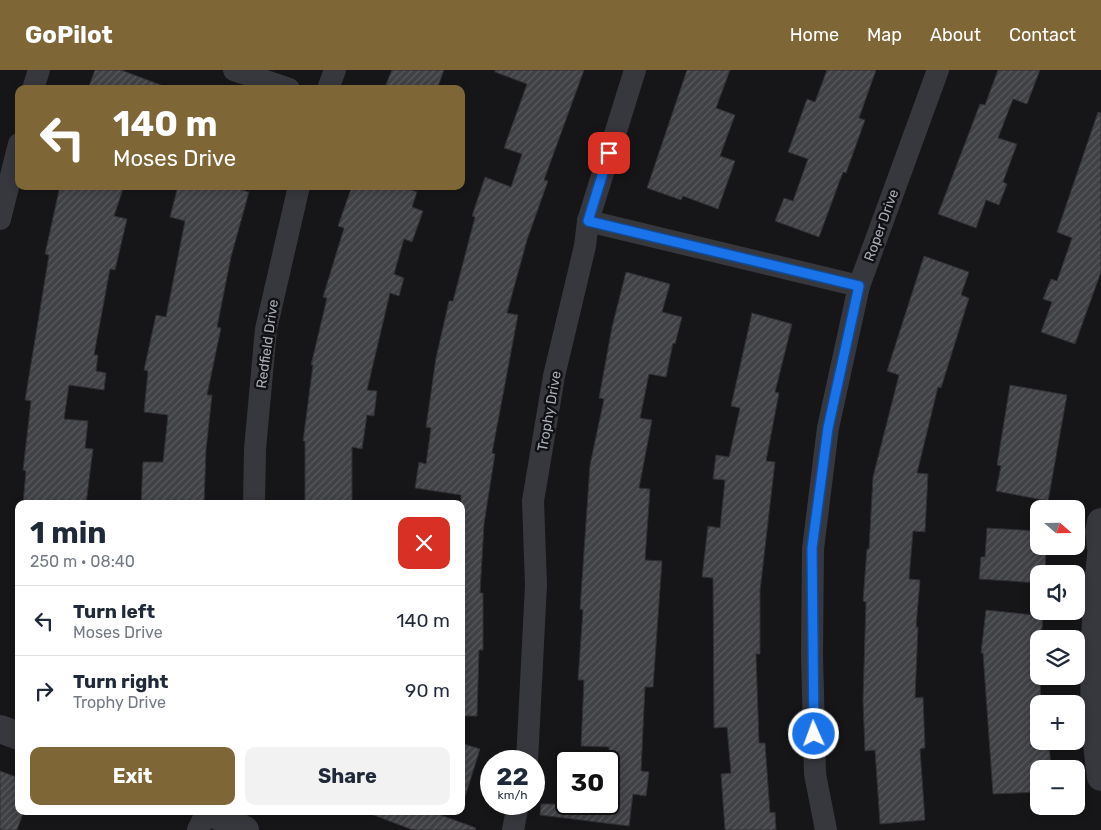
<!DOCTYPE html>
<html lang="en">
<head>
<meta charset="utf-8">
<style>
  body { margin:0; font-family:Rubik,sans-serif; background:#f2f2f3; color:#1f2937; height:100vh; display:flex; flex-direction:column; font-size:19px; white-space:nowrap }
  * { box-sizing:border-box; margin:0 }
  p { font-size:16px; color:#747a83 }
  .icon { flex:none; width:28px; height:28px; fill:none; stroke:currentColor; stroke-width:2; stroke-linecap:round; stroke-linejoin:round }
  .map { position:relative; flex:1; overflow:hidden }
  .sheet { position:absolute; left:15px; top:430px; width:450px; height:315px; display:flex; flex-direction:column; background:#fff; border-radius:10px; box-shadow:0 2px 8px #0003 }
  .sheet>* { flex:none }
  .guide { position:absolute; left:15px; top:15px; width:450px; height:105px; border-radius:10px; box-shadow:0 2px 8px #0003; background:#7e6636; color:#fff; overflow:hidden }
  .needle { width:32px; rotate:110deg }
  .buttons { position:absolute; left:1030px; top:430px; display:grid; gap:10px }
  .buttons a { display:grid; place-items:center; width:55px; height:55px; border-radius:10px; background:#fff; box-shadow:0 2px 8px #0003; font-size:25px }
  .speed { position:absolute; left:480px; top:680px; display:flex; gap:10px; font-size:25px; font-weight:700; text-align:center }
  .speed>* { display:grid; place-content:center; width:65px; height:65px; border-radius:50%; background:#fff; box-shadow:0 2px 8px #0003; line-height:1 }
  .speed small { font-size:12px; font-weight:400 }
  .speed .limit { border:2px solid #111; border-radius:8px; background:#fff; color:#111 }
  .pin { position:absolute; display:grid; place-items:center; width:42px; height:42px; color:#fff; margin:-21px; border-radius:10px; box-shadow:0 2px 8px #0006 }
  .me { position:absolute; width:55px; margin:-28px; rotate:358deg; stroke-linejoin:round; filter:drop-shadow(0 0 4px #0008) }
  .turn { display:flex; align-items:center; gap:18px; height:105px; padding:0 15px; font-size:22px }
  .turn .icon { width:65px; height:65px; stroke-width:2.5 }
  .turn b { display:block; font-size:35px; line-height:42px }
  .round { display:grid; place-items:center; flex:none; width:52px; height:52px; border-radius:10px; background:#f2f2f3 }
  .headline { display:flex; align-items:center; justify-content:space-between; height:85px; padding:0 15px }
  h1 { font-size:30px; font-weight:700; line-height:38px }
  .button { display:flex; gap:10px; margin-top:auto; padding:10px 15px }
  .button a { flex:1; height:58px; border-radius:10px; background:#7e6636; color:#fff; font-size:20px; font-weight:700; line-height:58px; text-align:center }
  .button a+a { background:#f2f2f3; color:#1f2937 }
  ul { padding:0; list-style:none }
  li { display:flex; align-items:center; gap:15px; height:70px; padding:0 15px; border-top:1px solid #e0e1e3 }
  li div { flex:1 }
  li b { display:block; font-size:19px }
  li em { font-style:normal }
  header { display:flex; align-items:center; gap:30px; box-sizing:border-box; height:70px; padding:0 25px; background:#7e6636; color:#fff }
  header strong { font-size:24px }
  nav { display:flex; gap:28px; margin-inline-start:auto; font-size:18px }
  .map>svg:first-child { display:block }
  .building { fill:url(#building-hatch); stroke:#303034 }
  .lines { fill:none; stroke-linecap:round; stroke-linejoin:round }
  .minor { stroke:#37383d; stroke-width:22 }
  .tertiary { stroke:#37383d; stroke-width:28 }
  .route-casing { stroke:#114b97; stroke-width:12 }
  .route { stroke:#1a73e8; stroke-width:9 }
  .labels { text-anchor:middle; stroke-width:5; stroke-linejoin:round; paint-order:stroke }
  .street-label { font-size:14px; fill:#a8adb8; stroke:#111113 }
</style>
</head>
<body>
<header>
<strong>GoPilot</strong>
<nav><a>Home</a><a>Map</a><a>About</a><a>Contact</a></nav>
</header>
<div class="map">
<svg width="1101" height="760" viewBox="0 0 1101 760">
  <defs>
    <pattern id="building-hatch" width="6" height="6" patternUnits="userSpaceOnUse" patternTransform="scale(1.25)"><rect width="6" height="6" fill="#404145"/><path d="M-1 1l2-2M0 6l6-6M5 7l2-2" fill="none" stroke="#595a5e"/></pattern>
  </defs>
  <rect width="100%" height="100%" fill="#161618"/>
  <g class="building">
    <polygon points="95,0 121,0 166,17 166,19 88,19"/>
    <polygon points="392,0 444,0 437,19 384,19"/>
    <polygon points="495,0 584,0 544,110 548,111 527,170 507,243 518,245 492,383 495,384 484,454 480,523 483,523 483,580 479,580 477,646 461,646 461,425 415,418 419,392 426,394 431,358 426,357 436,288 449,231 453,231 475,147 472,146 485,107 511,117 522,84 504,78 527,14 495,2"/>
    <polygon points="687,0 730,0 716,38 735,45 720,86 735,91 718,139 683,126 681,130 647,118"/>
    <polygon points="827,0 876,0 859,48 865,50 846,103 843,102 819,167 775,151 784,128 793,131 808,89 788,82 807,29 815,32"/>
    <polygon points="998,0 1040,0 1027,34 1013,29 998,68 1017,74 1003,112 1007,114 999,135 986,130 976,158 938,144 980,34 985,35"/>
    <polygon points="1098,42 1101,43 1101,202 1075,274 1041,262 1052,232 1043,229 1051,209 1057,211 1072,168 1057,162"/>
    <polygon points="60,116 124,116 114,146 127,149 115,200 110,199 94,285 98,285 96,301 106,303 104,320 69,315 64,349 88,351 85,378 93,379 86,434 23,434 26,401 23,400 31,331 25,330 49,185 45,184"/>
    <polygon points="178,116 227,116 249,122 231,187 217,257 221,258 207,325 212,325 206,380 204,434 141,434 143,392 163,392 168,345 144,342 148,301 144,300 156,245 166,247 185,151 170,147"/>
    <polygon points="352,116 400,116 417,122 412,137 423,141 412,172 404,169 394,204 404,208 399,226 390,223 367,320 377,321 374,346 367,345 362,379 352,377 352,434 305,434 305,371 303,371 313,295 311,295 327,228 323,227 344,158 338,156"/>
    <polygon points="924,186 969,202 961,225 969,228 941,318 938,317 917,403 928,404 925,462 913,461 909,509 920,510 916,557 918,557 915,628 923,627 925,678 920,679 925,750 880,754 875,680 865,681 863,630 866,532 863,531 867,479 869,479 873,407 899,305 887,301"/>
    <polygon points="626,202 670,214 662,242 682,247 675,274 673,273 666,307 649,304 640,348 652,350 639,418 650,419 645,490 662,491 653,617 645,617 641,701 649,702 646,726 633,724 629,756 540,745 541,734 609,734 609,677 581,676 584,610 578,610 583,540 580,539 590,395 604,329 599,328 612,257"/>
    <polygon points="752,243 792,254 775,322 779,323 766,391 775,392 760,521 760,584 756,584 759,673 765,673 770,743 775,742 776,760 725,760 721,704 731,703 727,657 714,658 713,508 702,507 708,456 720,458 725,410 713,409 716,385 729,387 740,338 731,336"/>
    <polygon points="1010,315 1067,325 1048,431 996,421 1001,396 997,395"/>
    <polygon points="987,458 1039,461 1039,476 1046,476 1045,504 1039,504 1039,513 979,509 981,487 985,487"/>
    <polygon points="986,540 1043,546 1041,569 1039,569 1036,610 1040,610 1041,634 1039,634 1039,671 1049,671 1051,699 1039,699 1039,722 993,724 983,583 981,583"/>
    <polygon points="461,673 480,679 465,727 461,726"/>
    <polygon points="0,701 19,708 19,741 24,741 17,760 0,760"/>
    <polygon points="368,741 430,741 476,758 475,760 413,760 368,743"/>
  </g>
  <g class="lines">
    <g class="minor">
      <polyline points="234,0 289,19"/>
      <polyline points="33,19 39,0"/>
      <polyline points="328,19 335,0"/>
      <polyline points="0,149 19,74"/>
      <polyline points="588,151 859,216"/>
      <polyline points="254,434 255,379 266,259 299,116"/>
      <polyline points="527,691 536,515 533,431 554,306 585,176 588,151 635,0"/>
      <polyline points="198,760 207,741"/>
      <polyline points="513,760 518,734"/>
      <polyline points="826,760 815,704 812,584 813,479 828,358 859,216 938,0"/>
    </g>
    <g class="tertiary">
      <polyline points="1101,452 1099,462 1101,477"/>
      <path d="M 1101,485 C 1094,559 1090,632 1101,707"/>
      <polyline points="0,659 19,666"/>
      <polyline points="209,741 245,760"/>
    </g>
  </g>
  <g class="lines">
    <g class="route-casing">
      <polyline id="route" points="609,83 588,151 859,216 828,358 812,478 814,664"/>
    </g>
    <use href="#route" class="route"/>
  </g>
  <g class="labels">
    <g class="street-label">
      <text transform="translate(881 155) rotate(-70)" y="5">Roper Drive</text>
      <text transform="translate(267 274) rotate(-82)" y="5">Redfield Drive</text>
      <text transform="translate(549 341) rotate(-80)" y="5">Trophy Drive</text>
    </g>
  </g>
</svg>
<div class="buttons">
<a><svg class="needle" viewBox="-14 -14 28 28"><path d="M0-13l5 13h-10z" fill="#e53935"/><path d="M0 13l5-13h-10z" fill="#747a83"/></svg></a>
<a><svg class="icon" aria-label="sound" viewBox="0 0 24 24"><path d="M4 9h4l5-4v14l-5-4H4zM17 9q2 3 0 6"/></svg></a>
<a><svg class="icon" aria-label="layers" viewBox="0 0 24 24"><path d="M12 4l9 5-9 5-9-5zM3 14l9 5 9-5"/></svg></a>
<a>+</a>
<a>−</a>
</div>
<div class="speed"><div>22<small>km/h</small></div><div class="limit">30</div></div>
<div class="pin" style="left:609px;top:83px;background:#d93025"><svg class="icon" aria-label="arrive" viewBox="0 0 24 24"><path d="M6 21V4h12l-3 4 3 4H6"/></svg></div>
<svg class="me" style="left:814px;top:664px" viewBox="-20 -20 40 40"><circle r="17" fill="#1a73e8" stroke="#fff" stroke-width="3"/><path d="M0-11L8 9 0 5-8 9z" fill="#fff"/></svg>
<div class="guide">
<div class="turn"><svg class="icon" aria-label="left" viewBox="0 0 24 24"><path d="M17 20v-9H6M10 6l-5 5 5 5"/></svg><div><b>140 m</b>Moses Drive</div></div>
</div>
<section class="sheet">
<div class="headline"><div><h1>1 min</h1><p>250 m · 08:40</p></div><a class="round" style="background:#d93025;color:#fff"><svg class="icon" aria-label="close" viewBox="0 0 24 24"><path d="M6 6l12 12M18 6L6 18"/></svg></a></div>
<ul>
<li><svg class="icon" aria-label="left" viewBox="0 0 24 24"><path d="M17 20v-9H6M10 6l-5 5 5 5"/></svg><div><b>Turn left</b><p>Moses Drive</p></div><em>140 m</em></li>
<li><svg class="icon" aria-label="right" viewBox="0 0 24 24"><path d="M7 20v-9h11M14 6l5 5-5 5"/></svg><div><b>Turn right</b><p>Trophy Drive</p></div><em>90 m</em></li>
</ul>
<div class="button"><a>Exit</a><a>Share</a></div>
</section>
</div>
</body>
</html>
